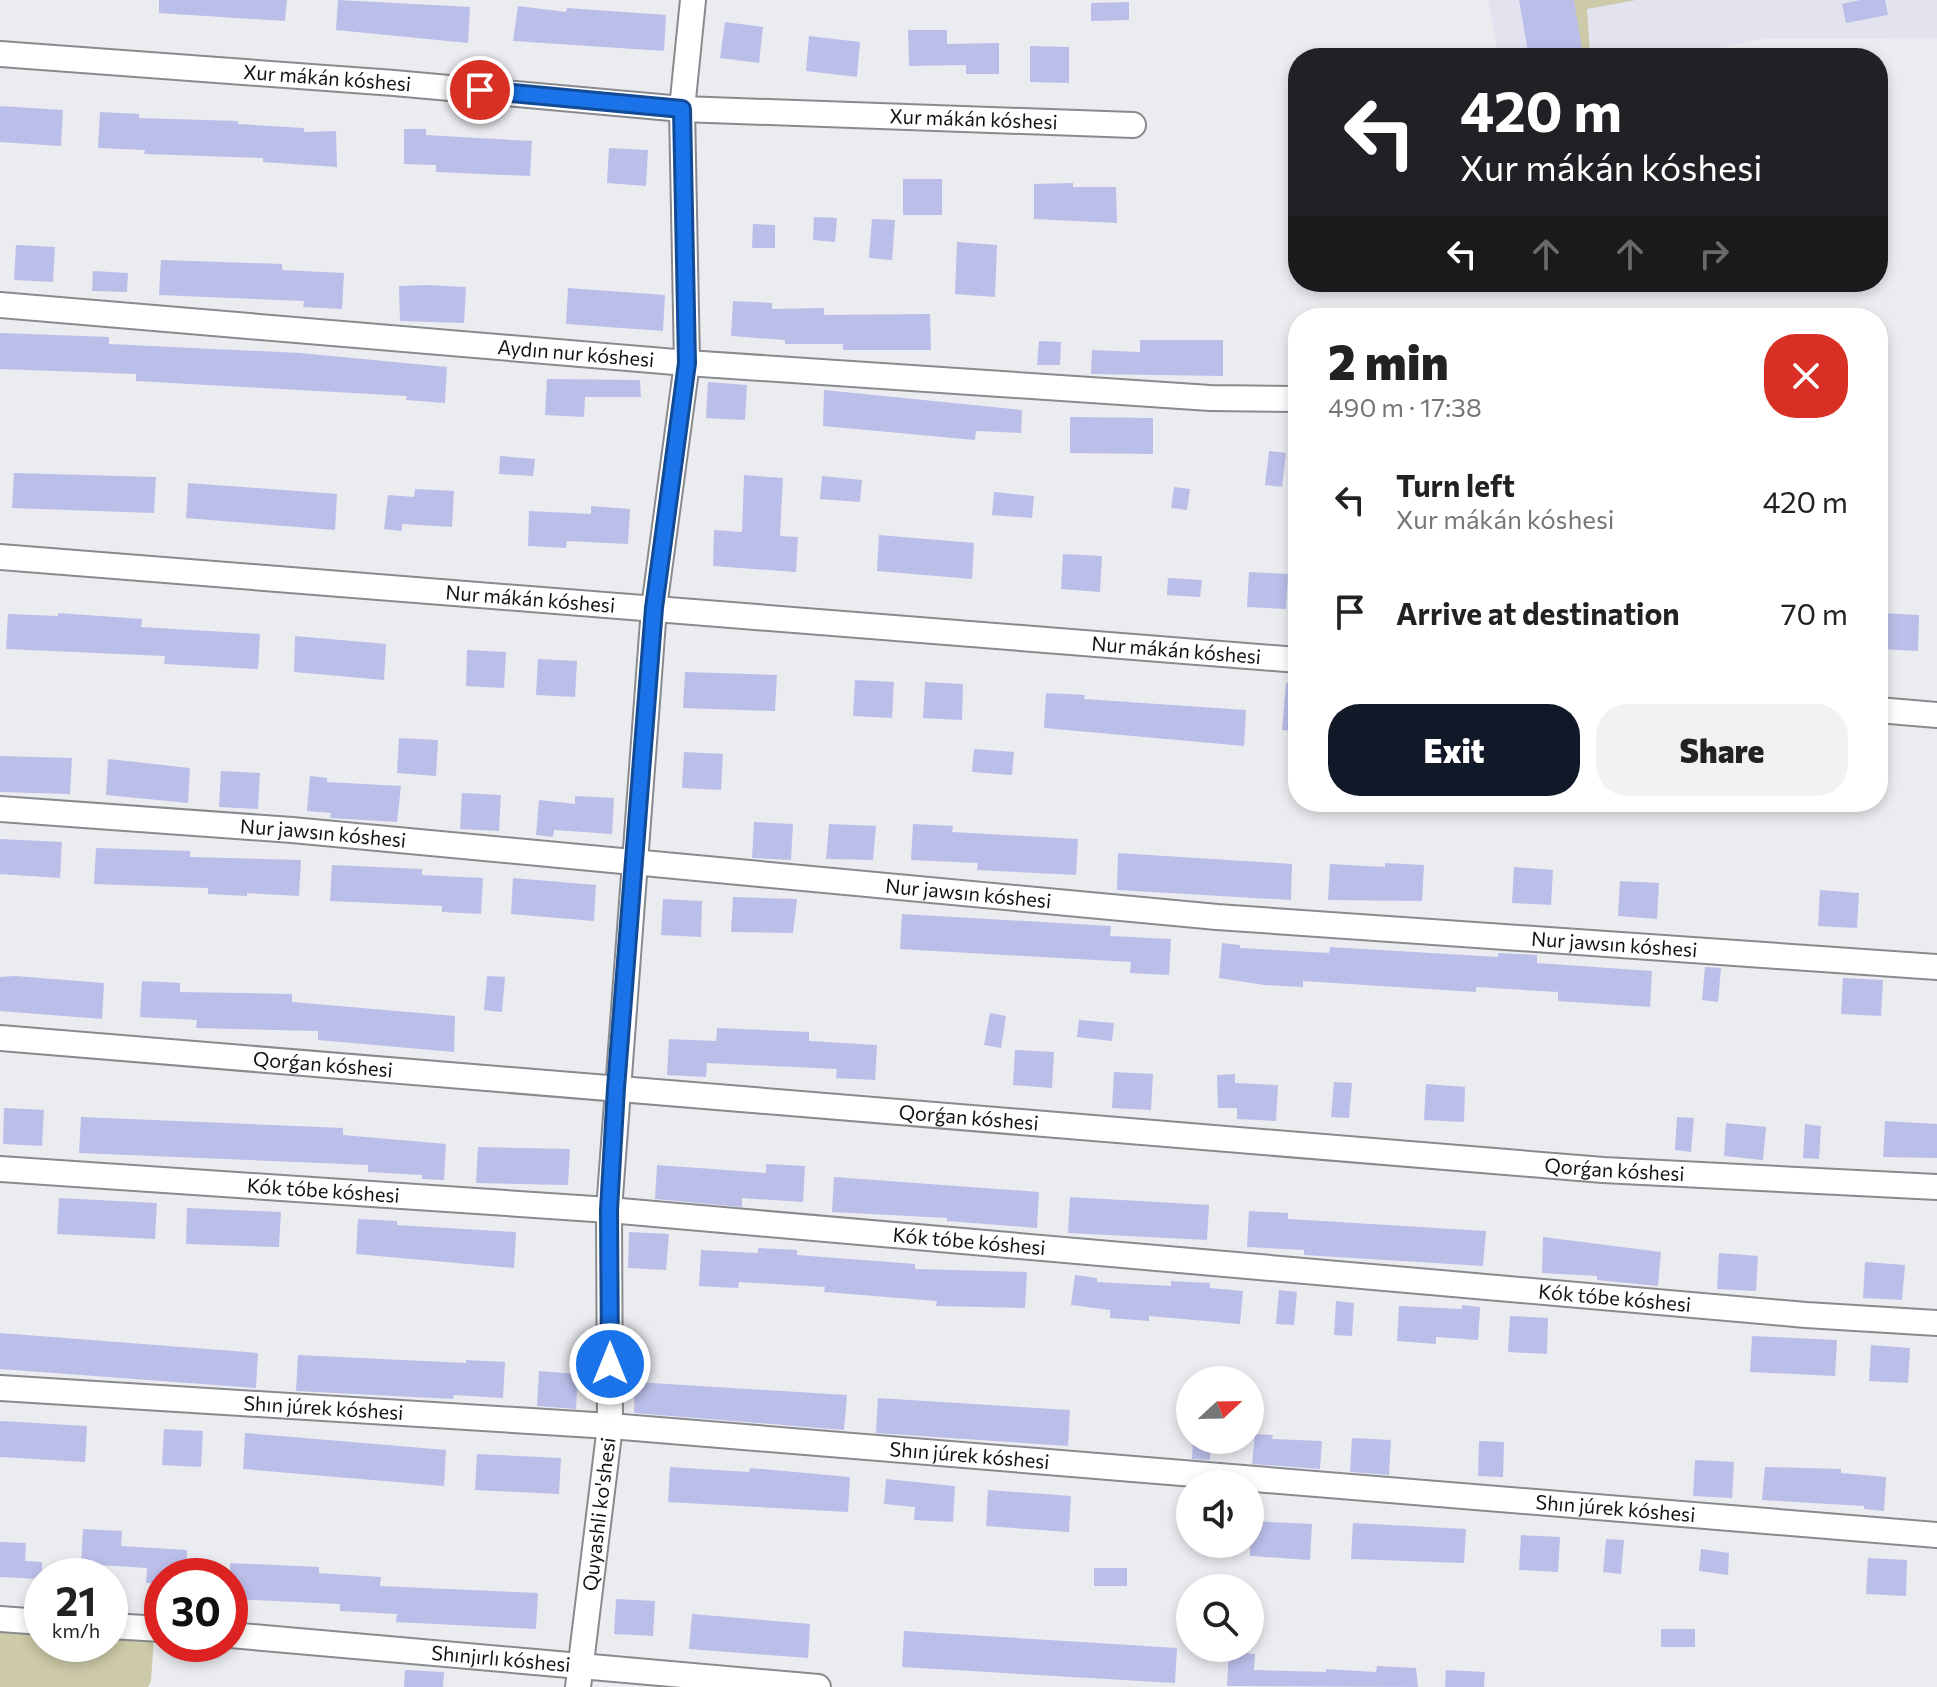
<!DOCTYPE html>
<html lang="en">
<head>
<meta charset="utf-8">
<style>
  body { margin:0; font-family:Commissioner,sans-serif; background:#f2f2f2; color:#222; height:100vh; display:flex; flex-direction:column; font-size:30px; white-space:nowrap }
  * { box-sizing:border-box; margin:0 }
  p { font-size:26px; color:#767676 }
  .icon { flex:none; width:44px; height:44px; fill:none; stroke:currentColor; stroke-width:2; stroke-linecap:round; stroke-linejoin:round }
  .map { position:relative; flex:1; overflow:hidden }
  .side { position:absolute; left:1288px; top:308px; width:600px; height:504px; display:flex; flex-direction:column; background:#fff; border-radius:32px; box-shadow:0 4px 12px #0003 }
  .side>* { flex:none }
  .hud { position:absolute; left:1288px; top:48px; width:600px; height:244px; border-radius:32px; box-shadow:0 4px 12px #0003; background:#202124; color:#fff; overflow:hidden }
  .needle { width:52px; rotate:68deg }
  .fabs { position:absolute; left:1176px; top:1366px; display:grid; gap:16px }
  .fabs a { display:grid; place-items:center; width:88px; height:88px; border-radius:50%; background:#fff; box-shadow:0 4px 12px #0003; font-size:40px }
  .speed { position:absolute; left:24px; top:1558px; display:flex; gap:16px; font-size:40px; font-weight:700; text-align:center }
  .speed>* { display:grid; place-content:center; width:104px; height:104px; border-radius:50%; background:#fff; box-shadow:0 4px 12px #0003; line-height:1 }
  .speed small { font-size:20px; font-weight:400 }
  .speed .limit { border:12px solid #d22; background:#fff; color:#111 }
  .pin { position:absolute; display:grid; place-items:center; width:68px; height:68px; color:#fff; margin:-34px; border:4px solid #fff; border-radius:50%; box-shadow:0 2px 8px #0007 }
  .me { position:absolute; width:88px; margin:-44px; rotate:0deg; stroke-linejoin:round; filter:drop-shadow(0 0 6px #0008) }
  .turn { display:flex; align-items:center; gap:28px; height:168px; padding:0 40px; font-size:36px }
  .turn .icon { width:104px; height:104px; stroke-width:2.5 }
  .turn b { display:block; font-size:56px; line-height:68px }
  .lanes { display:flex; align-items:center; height:76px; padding:0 40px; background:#0003; justify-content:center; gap:40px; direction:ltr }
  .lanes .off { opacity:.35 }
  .round { display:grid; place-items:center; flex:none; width:84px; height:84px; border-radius:32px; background:#f2f2f2 }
  .head { display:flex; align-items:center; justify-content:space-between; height:136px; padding:0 40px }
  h1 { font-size:48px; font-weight:800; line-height:60px }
  .cta { display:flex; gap:16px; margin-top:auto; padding:16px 40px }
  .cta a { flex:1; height:92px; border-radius:32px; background:#111827; color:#fff; font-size:32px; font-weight:800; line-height:92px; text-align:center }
  .cta a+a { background:#f2f2f2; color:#222 }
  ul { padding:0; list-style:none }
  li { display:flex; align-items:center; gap:24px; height:112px; padding:0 40px }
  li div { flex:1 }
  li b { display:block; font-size:30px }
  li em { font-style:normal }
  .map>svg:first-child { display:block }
  .built { fill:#e2e3ef }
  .grass { fill:#cccaa8 }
  .building { fill:#bbbee9 }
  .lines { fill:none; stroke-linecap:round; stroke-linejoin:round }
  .minor-casing { stroke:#898a8e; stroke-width:28 }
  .minor { stroke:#fff; stroke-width:24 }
  .route-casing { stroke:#114b97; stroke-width:20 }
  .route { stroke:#1a73e8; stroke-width:14 }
  .labels { text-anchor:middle; stroke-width:8; stroke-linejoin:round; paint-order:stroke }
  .street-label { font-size:20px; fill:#131314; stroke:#fff }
</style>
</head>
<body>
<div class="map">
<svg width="1937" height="1687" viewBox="0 0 1937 1687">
  <rect width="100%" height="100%" fill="#ebecf0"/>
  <polygon class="built" points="1488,0 1937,0 1937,38 1764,39 1662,58 1498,58"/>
  <g class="grass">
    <polygon points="1571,0 1636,0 1587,9 1590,53 1576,55"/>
    <polygon points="0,1628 42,1630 42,1644 110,1644 110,1633 154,1635 151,1681 148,1687 0,1687"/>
  </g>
  <g class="building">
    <polygon points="159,0 287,0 285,21 159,13"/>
    <polygon points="338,0 470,7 468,43 336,30"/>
    <polygon points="1519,0 1574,0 1583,56 1529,58"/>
    <polygon points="1860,0 1885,0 1888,15 1846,23 1842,4"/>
    <polygon points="1129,2 1129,20 1091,21 1091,3"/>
    <polygon points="518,6 566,12 567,8 666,15 664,51 513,41"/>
    <polygon points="725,22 763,27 759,63 720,58"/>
    <polygon points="908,30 947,30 947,44 999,43 999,74 966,74 966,65 909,66"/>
    <polygon points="809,36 860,42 857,77 806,71"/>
    <polygon points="1030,46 1069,47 1069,83 1030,82"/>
    <polygon points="0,106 63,110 61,146 0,142"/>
    <polygon points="100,112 139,114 139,118 238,121 238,124 304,128 304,132 336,131 337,167 263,162 263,158 144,154 145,150 98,148"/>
    <polygon points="404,129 426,129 426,135 532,141 530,176 436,172 436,165 404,164"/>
    <polygon points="609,148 648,150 646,186 607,183"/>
    <rect x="903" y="179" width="39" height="36"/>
    <polygon points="1073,183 1073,187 1116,187 1117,223 1034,219 1034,184"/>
    <polygon points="814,217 837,218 835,242 813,240"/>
    <polygon points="872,219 895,220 892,260 869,258"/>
    <polygon points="753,224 775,225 775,248 752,248"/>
    <polygon points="957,242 997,245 995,297 955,294"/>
    <polygon points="16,245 55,247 53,282 14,280"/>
    <polygon points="161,260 282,264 282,270 344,273 342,309 303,307 304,301 159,295"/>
    <polygon points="93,271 128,273 127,292 92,291"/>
    <polygon points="427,285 466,287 464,323 400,321 399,286"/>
    <polygon points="568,288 665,295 663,331 566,324"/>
    <polygon points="733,301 772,303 772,309 824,308 824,315 930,314 931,350 843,350 843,344 785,344 785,340 731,336"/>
    <polygon points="0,333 109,337 109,344 300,353 447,367 445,403 406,400 407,396 136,381 136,374 0,369"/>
    <polygon points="1140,340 1223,340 1223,376 1091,374 1092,350 1140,352"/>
    <polygon points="1039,341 1061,342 1060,365 1037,365"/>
    <polygon points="547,379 640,380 641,397 585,397 584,417 545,415"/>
    <polygon points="708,382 747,385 745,420 706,418"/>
    <polygon points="824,390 1022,410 1021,433 976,431 975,440 823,426"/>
    <polygon points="1070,417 1153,418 1153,454 1070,453"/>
    <polygon points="1269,451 1286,453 1282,487 1265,485"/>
    <polygon points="500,456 535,459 533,476 499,474"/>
    <polygon points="14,473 156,477 154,513 12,508"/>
    <polygon points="744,475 783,478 780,536 798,537 796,572 713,566 714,530 742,532"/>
    <polygon points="822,476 862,480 860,502 820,499"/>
    <polygon points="188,483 337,494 335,530 186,518"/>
    <polygon points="1174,487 1190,489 1187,510 1171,508"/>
    <polygon points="415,489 454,491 452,527 402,524 402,531 384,529 388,495 414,497"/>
    <polygon points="994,492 1034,496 1032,518 992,515"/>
    <polygon points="591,506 630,509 628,544 567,541 566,548 528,546 529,511 591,514"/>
    <polygon points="879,535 974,543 972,579 877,571"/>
    <polygon points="1063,554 1102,556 1100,592 1061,589"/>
    <polygon points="1249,572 1288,574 1286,609 1247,607"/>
    <polygon points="1168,578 1202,580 1200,597 1167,595"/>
    <polygon points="58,613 142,619 141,627 260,634 258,669 164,664 165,656 6,649 8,614 58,616"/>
    <polygon points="1880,613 1919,615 1918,651 1878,649"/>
    <polygon points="295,636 386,644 384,680 294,672"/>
    <polygon points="467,650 506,652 504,688 466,686"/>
    <polygon points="538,659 577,661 575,697 536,695"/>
    <polygon points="685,672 777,675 775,711 683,708"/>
    <polygon points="855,680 894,682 892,718 853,716"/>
    <polygon points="925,682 963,684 962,720 923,718"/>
    <polygon points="1286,683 1298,683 1298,731 1282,730"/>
    <polygon points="1046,693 1085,695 1084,699 1246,710 1244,746 1044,728"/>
    <polygon points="399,738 438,740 436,776 397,773"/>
    <polygon points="974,749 1014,752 1012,775 972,772"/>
    <polygon points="684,752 723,754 721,790 682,788"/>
    <polygon points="0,756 72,758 70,794 0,792"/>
    <polygon points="108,759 190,768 188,803 106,795"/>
    <polygon points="221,771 260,773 258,809 219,807"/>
    <polygon points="310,776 327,778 327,782 401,786 397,822 330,818 331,813 307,811"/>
    <polygon points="462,793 501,795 499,831 460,829"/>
    <polygon points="575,796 614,798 612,834 554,830 553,837 536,835 539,800 575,804"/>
    <polygon points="754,822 793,824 791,860 752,858"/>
    <polygon points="829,824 876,826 873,860 826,859"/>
    <polygon points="913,824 953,826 952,832 1078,839 1076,875 977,870 978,863 911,860"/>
    <polygon points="0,839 62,842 60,878 0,874"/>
    <polygon points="96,848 190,851 190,857 301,860 299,896 247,893 247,896 208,894 208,888 94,884"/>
    <polygon points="1118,853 1292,864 1291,900 1117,890"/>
    <polygon points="1385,863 1424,865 1422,901 1328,900 1330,864 1385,867"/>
    <polygon points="332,865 422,869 422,875 483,878 481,914 442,912 442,906 330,901"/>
    <polygon points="1514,867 1553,870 1551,905 1512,903"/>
    <polygon points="513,878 596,885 594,921 511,914"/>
    <polygon points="1620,881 1659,883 1657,919 1618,916"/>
    <polygon points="1820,890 1859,893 1857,928 1818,926"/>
    <polygon points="733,897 797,899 793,933 731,932"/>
    <polygon points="663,899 702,901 701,937 661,935"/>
    <polygon points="902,914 1111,926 1110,936 1171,939 1169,975 1130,973 1131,962 900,949"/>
    <polygon points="1222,943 1240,945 1240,948 1329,953 1330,947 1498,957 1498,953 1537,955 1537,963 1652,971 1650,1007 1558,1001 1558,992 1476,987 1476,992 1303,981 1303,987 1264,985 1219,978"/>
    <polygon points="1705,967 1721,968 1718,1002 1702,1000"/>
    <polygon points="15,976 104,983 102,1019 0,1011 0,977"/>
    <polygon points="487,976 505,977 502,1012 484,1010"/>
    <polygon points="1843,978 1883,980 1881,1016 1841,1014"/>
    <polygon points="142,981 180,983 180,992 292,994 292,1002 455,1016 454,1052 318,1040 318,1031 196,1028 197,1020 140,1017"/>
    <polygon points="990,1013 1006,1016 1001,1048 984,1045"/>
    <polygon points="1079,1020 1114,1023 1112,1041 1077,1037"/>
    <polygon points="717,1028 809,1032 809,1041 877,1045 875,1080 836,1078 837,1069 707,1063 706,1077 667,1075 669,1039 716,1041"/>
    <polygon points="1015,1050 1054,1052 1052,1088 1013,1085"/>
    <polygon points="1114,1072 1153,1074 1151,1110 1112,1108"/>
    <polygon points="1235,1074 1235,1083 1278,1085 1276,1121 1237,1119 1237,1108 1218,1108 1217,1075"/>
    <polygon points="1334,1082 1352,1083 1349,1118 1331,1117"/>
    <polygon points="1426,1084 1465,1087 1464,1122 1424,1120"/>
    <polygon points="4,1108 44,1110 42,1146 3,1144"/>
    <polygon points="81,1117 343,1128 343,1135 446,1144 444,1180 422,1179 422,1175 368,1172 368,1165 79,1153"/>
    <polygon points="1677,1117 1694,1118 1691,1152 1675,1150"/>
    <polygon points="1885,1121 1937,1124 1937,1158 1883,1157"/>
    <polygon points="1726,1123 1766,1127 1763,1160 1724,1156"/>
    <polygon points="1805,1124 1821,1126 1819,1159 1803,1158"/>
    <polygon points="478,1147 570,1149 568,1185 476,1183"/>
    <polygon points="766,1164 805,1166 803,1202 742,1198 742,1207 655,1199 657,1165 766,1173"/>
    <polygon points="834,1177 1039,1192 1037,1228 947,1221 947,1218 832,1212"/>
    <polygon points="1070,1197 1209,1205 1207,1240 1068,1233"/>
    <polygon points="59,1198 157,1203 155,1239 57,1234"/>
    <polygon points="187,1208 281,1212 279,1247 186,1244"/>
    <polygon points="1249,1211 1288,1213 1288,1219 1486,1231 1483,1266 1304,1255 1304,1250 1247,1247"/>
    <polygon points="358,1219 397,1221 397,1225 516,1232 514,1268 356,1254"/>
    <polygon points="629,1232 669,1234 666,1270 628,1268"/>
    <polygon points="1543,1237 1661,1252 1658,1286 1597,1280 1597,1276 1542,1273"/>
    <polygon points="758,1248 797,1250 797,1255 915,1264 915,1269 1027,1272 1025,1308 936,1306 937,1301 824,1292 825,1287 739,1282 738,1288 699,1286 701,1250 758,1253"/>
    <polygon points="1719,1253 1758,1256 1756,1291 1717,1289"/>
    <polygon points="1865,1262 1905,1265 1902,1300 1863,1298"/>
    <polygon points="1075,1275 1097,1278 1097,1282 1171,1286 1171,1281 1210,1283 1210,1288 1243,1291 1240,1324 1149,1316 1149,1321 1110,1318 1110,1310 1071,1305"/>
    <polygon points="1279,1290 1297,1292 1294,1325 1276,1324"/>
    <polygon points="1336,1301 1354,1303 1352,1336 1334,1335"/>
    <polygon points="1462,1305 1480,1307 1478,1340 1436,1337 1436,1344 1397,1341 1399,1306 1462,1309"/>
    <polygon points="1510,1316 1548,1318 1547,1354 1508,1352"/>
    <polygon points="0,1333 258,1353 256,1388 0,1369"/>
    <polygon points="1752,1336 1837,1340 1835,1376 1750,1372"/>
    <polygon points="1871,1345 1910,1348 1908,1383 1869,1381"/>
    <polygon points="298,1355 466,1363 466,1360 505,1362 503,1398 454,1395 453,1399 296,1391"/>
    <polygon points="539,1371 578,1374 576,1409 537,1406"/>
    <polygon points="635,1382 847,1395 844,1430 634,1413"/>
    <polygon points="878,1398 1070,1410 1068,1446 876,1433"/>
    <polygon points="0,1421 87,1426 85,1462 0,1457"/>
    <polygon points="164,1429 203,1431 201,1467 162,1465"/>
    <polygon points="245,1433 446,1450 444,1486 243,1469"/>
    <polygon points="1255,1434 1273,1435 1272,1439 1322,1441 1320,1469 1252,1464"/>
    <polygon points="1352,1438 1391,1440 1389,1475 1350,1472"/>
    <polygon points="1193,1440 1211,1440 1210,1460 1192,1459"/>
    <polygon points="1479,1441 1504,1442 1503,1477 1478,1476"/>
    <polygon points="477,1454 561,1458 559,1494 475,1490"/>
    <polygon points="1695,1460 1734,1462 1732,1498 1693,1496"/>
    <polygon points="670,1467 749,1472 750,1468 850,1477 848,1512 668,1502"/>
    <polygon points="1765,1467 1841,1469 1841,1473 1886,1477 1884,1511 1864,1509 1864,1506 1762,1500"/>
    <polygon points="886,1479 955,1486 953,1522 914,1520 915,1507 884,1504"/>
    <polygon points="988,1490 1071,1496 1069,1532 986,1526"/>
    <polygon points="1250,1521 1312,1524 1310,1560 1250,1556"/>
    <polygon points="1353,1523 1466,1529 1464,1563 1351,1559"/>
    <polygon points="83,1529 122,1531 121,1546 187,1550 186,1576 162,1576 162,1584 146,1583 147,1568 81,1564"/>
    <polygon points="1521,1535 1560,1537 1558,1572 1519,1570"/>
    <polygon points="1606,1539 1624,1540 1621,1574 1603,1572"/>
    <polygon points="0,1542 26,1543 25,1561 42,1562 42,1579 0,1577"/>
    <polygon points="1701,1549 1729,1553 1728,1575 1699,1571"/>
    <polygon points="1868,1558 1907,1560 1906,1596 1866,1594"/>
    <polygon points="230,1563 319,1567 319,1573 381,1577 380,1586 538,1593 536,1629 396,1622 397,1614 340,1611 340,1604 230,1599"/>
    <rect x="1094" y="1568" width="33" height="18"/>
    <polygon points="616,1599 655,1601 653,1636 614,1634"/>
    <polygon points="692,1614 810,1624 808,1658 689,1649"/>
    <rect x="1661" y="1629" width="34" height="18"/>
    <polygon points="904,1631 1177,1648 1175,1683 902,1667"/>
    <polygon points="1229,1652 1255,1654 1254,1670 1326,1672 1326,1669 1376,1672 1377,1666 1416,1668 1418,1687 1227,1686"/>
    <polygon points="405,1670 444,1672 443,1687 404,1687"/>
    <polygon points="1446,1670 1485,1672 1484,1687 1445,1687"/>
  </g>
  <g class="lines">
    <g class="minor-casing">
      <g id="minor">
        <path id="s1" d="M 0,54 L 394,83 L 682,109 L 1133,125"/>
        <path id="s2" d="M 0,305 L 687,363 L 1210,398 L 1298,399"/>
        <path id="s3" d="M 0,557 L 1298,660"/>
        <polyline points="1878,710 1937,715"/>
        <path id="s4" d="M 0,809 L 292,830 L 1217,917 L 1937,967"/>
        <path id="s5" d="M 0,1038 L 1603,1170 L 1937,1187"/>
        <path id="s6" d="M 0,1169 L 609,1210 L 1806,1315 L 1937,1323"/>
        <path id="s7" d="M 0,1388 L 610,1426 L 1937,1535"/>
        <polyline points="0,1619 42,1622"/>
        <polyline points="110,1626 162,1629"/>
        <path id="s8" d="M 230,1635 L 818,1687"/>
        <path id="s9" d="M 578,1687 L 610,1426 L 609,1210 L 654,608 L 687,363 L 682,109 L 693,0"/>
      </g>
    </g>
    <use href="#minor" class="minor"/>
  </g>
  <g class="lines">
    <g class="route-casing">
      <polyline id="route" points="480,90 682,109 687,363 654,608 616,1088 609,1210 610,1364"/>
    </g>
    <use href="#route" class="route"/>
  </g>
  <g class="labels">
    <g class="street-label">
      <text dy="7" stroke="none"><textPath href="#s1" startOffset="328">Xur mákán kóshesi</textPath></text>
      <text dy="7" stroke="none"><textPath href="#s1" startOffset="976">Xur mákán kóshesi</textPath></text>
      <text dy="7" stroke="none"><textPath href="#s2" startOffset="578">Aydın nur kóshesi</textPath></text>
      <text dy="7" stroke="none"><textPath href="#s3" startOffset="532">Nur mákán kóshesi</textPath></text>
      <text dy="7" stroke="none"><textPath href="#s3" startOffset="1180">Nur mákán kóshesi</textPath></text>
      <text dy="7" stroke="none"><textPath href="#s4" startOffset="324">Nur jawsın kóshesi</textPath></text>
      <text dy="7" stroke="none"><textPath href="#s4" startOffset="972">Nur jawsın kóshesi</textPath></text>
      <text dy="7" stroke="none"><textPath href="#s4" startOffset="1620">Nur jawsın kóshesi</textPath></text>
      <text dy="7" stroke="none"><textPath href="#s5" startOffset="324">Qorǵan kóshesi</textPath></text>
      <text dy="7" stroke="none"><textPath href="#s5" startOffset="972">Qorǵan kóshesi</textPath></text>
      <text dy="7" stroke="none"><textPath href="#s5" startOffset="1620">Qorǵan kóshesi</textPath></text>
      <text dy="7" stroke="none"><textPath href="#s6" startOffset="324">Kók tóbe kóshesi</textPath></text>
      <text dy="7" stroke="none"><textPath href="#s6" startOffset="972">Kók tóbe kóshesi</textPath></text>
      <text dy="7" stroke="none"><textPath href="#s6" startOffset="1620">Kók tóbe kóshesi</textPath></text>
      <text dy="7" stroke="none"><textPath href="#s7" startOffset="324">Shın júrek kóshesi</textPath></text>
      <text dy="7" stroke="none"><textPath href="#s7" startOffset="972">Shın júrek kóshesi</textPath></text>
      <text dy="7" stroke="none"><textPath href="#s7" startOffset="1620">Shın júrek kóshesi</textPath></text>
      <text dy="7" stroke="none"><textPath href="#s9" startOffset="174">Quyashli ko'shesi</textPath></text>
      <text dy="7" stroke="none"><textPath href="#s8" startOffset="272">Shınjırlı kóshesi</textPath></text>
    </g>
  </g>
</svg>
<div class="fabs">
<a><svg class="needle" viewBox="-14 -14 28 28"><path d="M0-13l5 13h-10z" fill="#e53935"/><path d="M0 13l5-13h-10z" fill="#767676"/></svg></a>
<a><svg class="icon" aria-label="sound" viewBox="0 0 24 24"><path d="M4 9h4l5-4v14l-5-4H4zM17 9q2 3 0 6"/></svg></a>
<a><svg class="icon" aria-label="search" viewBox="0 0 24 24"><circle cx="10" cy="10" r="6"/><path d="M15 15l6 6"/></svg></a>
</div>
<div class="speed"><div>21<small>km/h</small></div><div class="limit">30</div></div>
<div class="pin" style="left:480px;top:90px;background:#d93025"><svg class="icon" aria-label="arrive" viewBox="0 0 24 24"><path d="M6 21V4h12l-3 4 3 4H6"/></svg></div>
<svg class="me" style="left:610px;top:1364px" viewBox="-20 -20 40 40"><circle r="17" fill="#1a73e8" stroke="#fff" stroke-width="3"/><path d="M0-11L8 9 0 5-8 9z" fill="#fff"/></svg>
<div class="hud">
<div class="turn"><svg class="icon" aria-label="left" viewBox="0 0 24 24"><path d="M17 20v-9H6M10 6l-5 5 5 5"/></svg><div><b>420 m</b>Xur mákán kóshesi</div></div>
<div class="lanes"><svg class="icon" aria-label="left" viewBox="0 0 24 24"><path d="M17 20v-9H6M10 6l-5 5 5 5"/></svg><svg class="icon off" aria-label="ahead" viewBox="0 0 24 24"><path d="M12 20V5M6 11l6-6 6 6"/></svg><svg class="icon off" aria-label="ahead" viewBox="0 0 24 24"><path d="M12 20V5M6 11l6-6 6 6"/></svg><svg class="icon off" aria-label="right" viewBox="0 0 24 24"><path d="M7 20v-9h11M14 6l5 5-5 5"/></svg></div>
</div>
<section class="side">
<div class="head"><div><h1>2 min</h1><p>490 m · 17:38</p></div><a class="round" style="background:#d93025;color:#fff"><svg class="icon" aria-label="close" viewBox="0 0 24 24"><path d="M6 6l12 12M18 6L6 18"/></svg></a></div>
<ul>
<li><svg class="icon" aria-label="left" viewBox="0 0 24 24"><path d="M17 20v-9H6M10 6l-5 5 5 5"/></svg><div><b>Turn left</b><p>Xur mákán kóshesi</p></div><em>420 m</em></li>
<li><svg class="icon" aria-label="arrive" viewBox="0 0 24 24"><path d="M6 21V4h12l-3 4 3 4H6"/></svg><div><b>Arrive at destination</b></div><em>70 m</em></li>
</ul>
<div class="cta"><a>Exit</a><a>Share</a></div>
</section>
</div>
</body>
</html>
